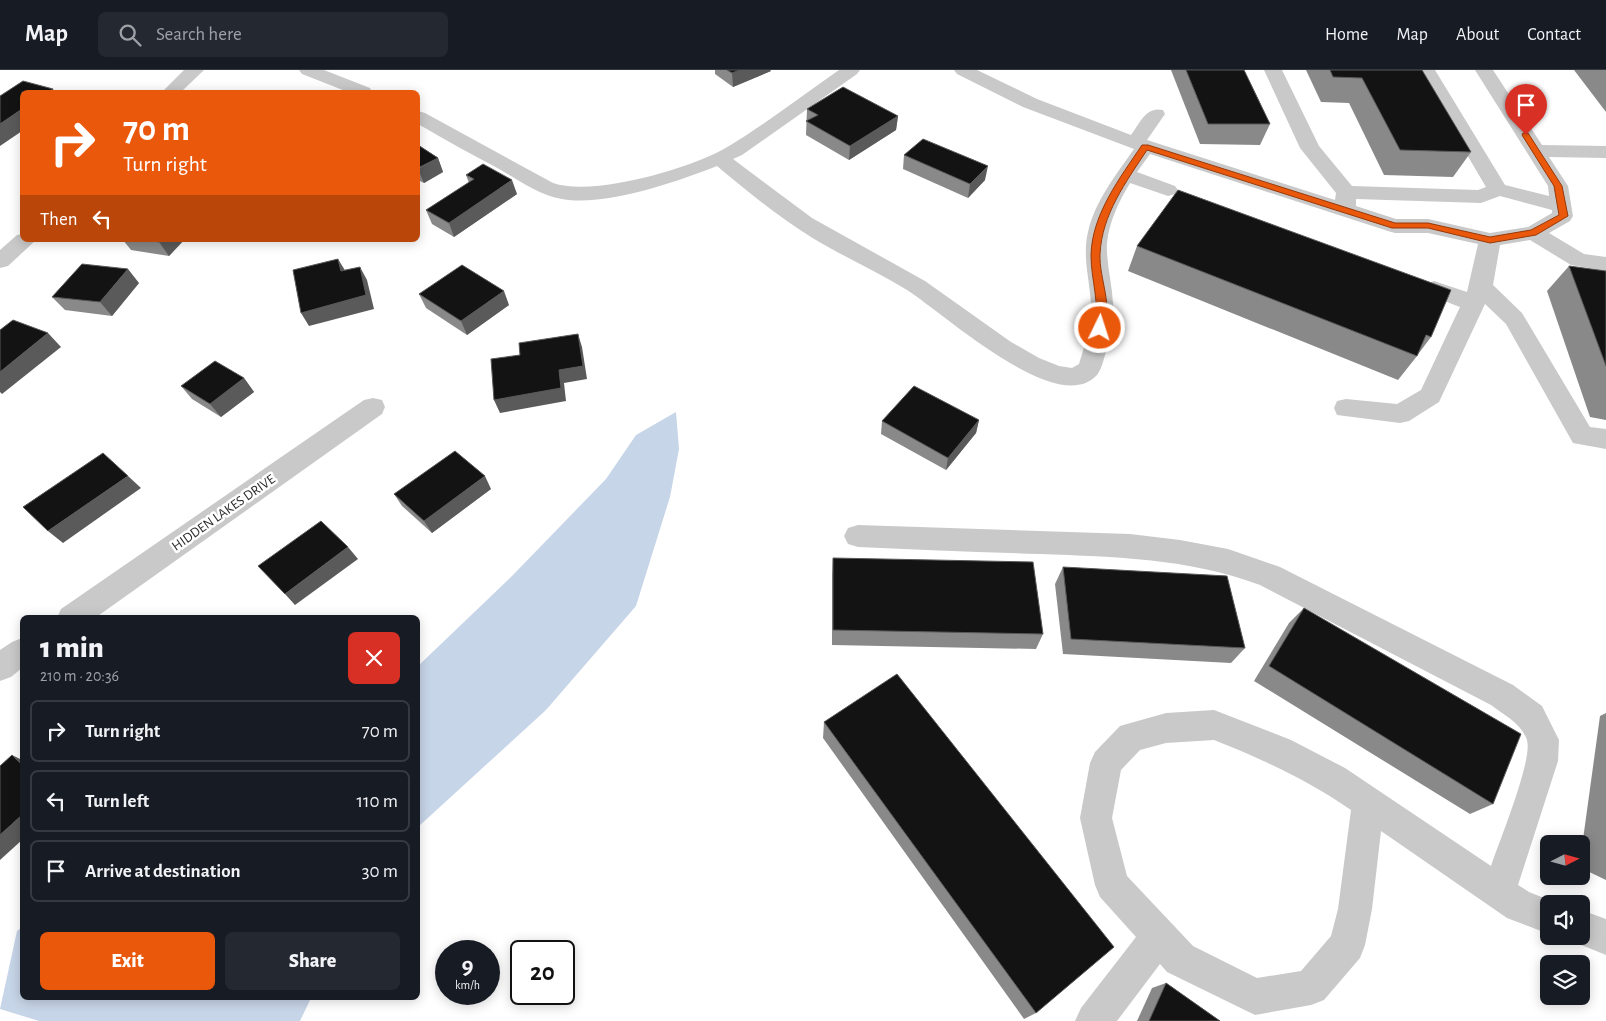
<!DOCTYPE html>
<html lang="en">
<head>
<meta charset="utf-8">
<style>
  body { margin:0; font-family:"Alegreya Sans",sans-serif; background:#242831; color:#f1f3f6; height:100vh; display:flex; flex-direction:column; font-size:19px; white-space:nowrap }
  * { box-sizing:border-box; margin:0 }
  p { font-size:16px; color:#9ea1a6 }
  .icon { flex:none; width:28px; height:28px; fill:none; stroke:currentColor; stroke-width:2; stroke-linecap:round; stroke-linejoin:round }
  .map { position:relative; flex:1; overflow:hidden }
  .drawer { position:absolute; left:20px; top:545px; width:400px; height:385px; display:flex; flex-direction:column; background:#171b24; border-radius:8px; box-shadow:0 2px 12px #0003 }
  .drawer>* { flex:none }
  .banner { position:absolute; left:20px; top:20px; width:400px; height:152px; border-radius:8px; box-shadow:0 2px 12px #0003; background:#ea580c; color:#fff; overflow:hidden }
  .needle { width:32px; rotate:84deg }
  .fabs { position:absolute; left:1540px; top:765px; display:grid; gap:10px }
  .fabs a { display:grid; place-items:center; width:50px; height:50px; border-radius:8px; background:#171b24; box-shadow:0 2px 12px #0003; font-size:25px }
  .speed { position:absolute; left:435px; top:870px; display:flex; gap:10px; font-size:25px; font-weight:700; text-align:center }
  .speed>* { display:grid; place-content:center; width:65px; height:65px; border-radius:50%; background:#171b24; box-shadow:0 2px 12px #0003; line-height:1 }
  .speed small { font-size:12px; font-weight:400 }
  .speed .limit { border:2px solid #111; border-radius:8px; background:#fff; color:#111 }
  .pin { position:absolute; display:grid; place-items:center; width:42px; height:42px; color:#fff; margin:-51px -21px; border-radius:50% 50% 50% 0; rotate:-45deg; box-shadow:0 0 5px #0007 }
  .pin .icon { rotate:45deg }
  .me { position:absolute; width:55px; margin:-28px; rotate:4deg; stroke-linejoin:round; filter:drop-shadow(0 0 4px #0008) }
  .turn { display:flex; align-items:center; gap:18px; height:105px; padding:0 20px; font-size:22px }
  .turn .icon { width:65px; height:65px; stroke-width:2.5 }
  .turn b { display:block; font-size:35px; line-height:42px }
  .then { display:flex; align-items:center; height:48px; padding:0 20px; background:#0003; gap:10px; font-size:19px }
  .round { display:grid; place-items:center; flex:none; width:52px; height:52px; border-radius:8px; background:#242831 }
  .headline { display:flex; align-items:center; justify-content:space-between; height:85px; padding:0 20px }
  h1 { font-size:30px; font-weight:800; line-height:38px }
  .button { display:flex; gap:10px; margin-top:auto; padding:10px 20px }
  .button a { flex:1; height:58px; border-radius:8px; background:#ea580c; color:#fff; font-size:20px; font-weight:800; line-height:58px; text-align:center }
  .button a+a { background:#242831; color:#f1f3f6 }
  ul { padding:0; list-style:none }
  li { display:flex; align-items:center; gap:15px; height:62px; margin:0 10px 8px; padding:0 10px; border:2px solid #363941; border-radius:8px }
  li div { flex:1 }
  li b { display:block; font-size:19px }
  li em { font-style:normal }
  header { display:flex; align-items:center; gap:30px; box-sizing:border-box; height:70px; padding:0 25px; background:#171b24; border-bottom:1px solid #363941 }
  header strong { font-size:24px }
  nav { display:flex; gap:28px; margin-inline-start:auto; font-size:18px }
  .search { width:350px; height:45px; background:#242831; display:flex; align-items:center; gap:12px; box-sizing:border-box; padding:0 18px; border-radius:8px; color:#9ea1a6; font-size:19px }
  .map>svg:first-child { display:block }
  .water { fill:#c7d5e8 }
  .lines { fill:none; stroke-linecap:round; stroke-linejoin:round }
  .minor { fill:#c9c9c9; fill-rule:evenodd }
  .wall { fill:#898989 }
  .shaded-wall { fill:#5a5a5a }
  .building { fill:#131313; stroke:#5a5a5a }
  .route { fill:#ea580c; stroke:#983908 }
  .labels { text-anchor:middle; stroke-width:5; stroke-linejoin:round; paint-order:stroke }
  .street-label { font-size:14px; fill:#2c2c2c; stroke:#fff }
</style>
</head>
<body>
<header>
<strong>Map</strong>
<div class="search"><svg class="icon" aria-label="search" viewBox="0 0 24 24"><circle cx="10" cy="10" r="6"/><path d="M15 15l6 6"/></svg>Search here</div>
<nav><a>Home</a><a>Map</a><a>About</a><a>Contact</a></nav>
</header>
<div class="map">
<svg width="1606" height="951" viewBox="0 0 1606 951">
  <rect width="100%" height="100%" fill="#fff"/>
  <g class="water">
    <polygon points="676,342 679,379 670,427 636,536 546,640 418,757 418,596 512,506 606,409 636,365"/>
    <polygon points="22,857 22,928 311,928 300,951 39,951 0,939 17,861"/>
  </g>
  <g class="lines">
    <g class="minor">
      <polygon points="184,0 204,0 181,22 162,22"/>
      <polygon points="299,0 324,0 370,18 372,22 348,22 302,4"/>
      <path d="M 839,0 L 860,0 L 857,4 L 742,85 L 733,89 L 812,148 L 925,211 L 1011,272 L 1039,288 L 1059,296 L 1072,298 L 1079,294 C 1085,275 1091,256 1091,235 C 1090,210 1082,187 1088,162 C 1095,131 1116,105 1134,79 L 1023,37 L 957,4 L 954,0 L 977,0 L 1037,29 L 1131,65 C 1140,53 1146,36 1163,40 L 1165,44 L 1147,70 L 1335,130 L 1336,123 L 1300,78 L 1264,0 L 1282,0 L 1319,76 L 1352,116 L 1478,120 L 1486,117 L 1417,0 L 1435,0 L 1505,115 L 1549,126 L 1548,116 L 1475,0 L 1493,0 L 1542,75 L 1606,76 L 1606,88 L 1549,87 L 1568,116 L 1573,146 L 1570,151 L 1549,163 L 1584,184 L 1606,187 L 1606,201 L 1571,195 L 1530,170 L 1500,175 L 1493,215 L 1522,243 L 1590,357 L 1606,359 L 1606,379 L 1573,373 L 1506,254 L 1485,234 L 1439,332 L 1409,351 L 1400,353 L 1337,345 L 1334,338 L 1337,331 L 1346,329 L 1397,334 L 1421,320 L 1460,237 L 1426,224 L 1423,219 L 1426,214 L 1434,211 L 1467,222 L 1478,174 L 1428,163 L 1395,163 L 1388,161 L 1150,84 L 1137,102 L 1175,116 L 1178,120 L 1175,124 L 1168,126 L 1130,113 C 1119,131 1109,152 1107,173 C 1106,193 1112,213 1113,233 C 1114,252 1110,268 1105,285 C 1103,292 1101,301 1096,306 C 1056,347 942,242 907,220 C 876,201 842,186 811,167 C 777,146 747,121 717,96 C 676,112 605,137 562,129 C 540,125 520,111 501,100 C 473,85 445,70 418,54 L 418,41 L 425,43 L 553,113 C 594,127 693,98 729,76 C 767,53 803,25 839,0 ZM 1500,126 L 1552,140 L 1552,143 L 1528,157 L 1490,163 L 1428,149 L 1396,149 L 1356,136 L 1356,129 L 1481,133 Z"/>
      <polygon points="22,164 22,170 36,170 8,196 0,198 0,180 17,165"/>
      <polygon points="373,328 382,330 385,337 382,344 95,548 57,548 61,539 364,330"/>
      <path d="M 858,455 L 1130,464 L 1180,470 L 1228,479 L 1280,497 L 1513,615 L 1542,636 L 1559,670 L 1558,691 L 1518,815 L 1529,822 L 1559,834 L 1549,834 L 1549,864 L 1507,848 L 1381,761 L 1372,839 L 1365,875 L 1360,888 L 1324,930 L 1311,935 L 1255,945 L 1167,902 L 1160,894 L 1117,951 L 1075,951 L 1081,938 L 1136,867 L 1100,827 L 1095,815 L 1080,748 L 1090,693 L 1095,682 L 1120,656 L 1166,643 L 1214,640 L 1291,670 L 1345,698 L 1491,796 C 1499,772 1533,690 1527,670 C 1521,653 1504,645 1491,635 L 1260,515 C 1187,488 1116,487 1040,484 C 979,482 919,480 858,477 L 848,474 L 844,466 L 848,458 ZM 1214,670 C 1262,689 1308,710 1351,740 L 1338,839 L 1331,866 L 1301,901 L 1257,908 L 1193,876 L 1127,806 L 1112,748 L 1121,700 L 1140,680 L 1166,673 Z"/>
      <polygon points="22,568 22,598 11,607 0,611 0,580 12,572"/>
      <polygon points="1581,840 1606,849 1606,885 1569,870 1567,866 1581,866"/>
    </g>
  </g>
  <g class="wall">
    <polygon points="715,0 770,0 771,1 733,17 715,4"/>
    <polygon points="1171,0 1244,0 1270,54 1260,75 1200,74"/>
    <polygon points="1306,0 1422,0 1471,82 1453,107 1384,105 1349,33 1321,32"/>
    <polygon points="1574,0 1606,0 1606,42"/>
    <polygon points="807,39 898,46 896,60 849,90 806,65"/>
    <polygon points="418,75 438,88 443,102 424,113 418,110"/>
    <polygon points="904,85 985,110 968,128 903,99"/>
    <polygon points="466,105 517,124 454,167 432,154 426,140 469,113"/>
    <polygon points="123,170 184,170 169,186 131,180"/>
    <polygon points="1137,176 1431,267 1419,283 1417,286 1398,310 1128,201"/>
    <polygon points="1569,196 1606,201 1606,350 1590,347 1547,221"/>
    <polygon points="139,213 112,246 65,240 52,227"/>
    <polygon points="419,224 509,235 467,265 426,238"/>
    <polygon points="244,308 254,322 221,347 192,329 181,316"/>
    <polygon points="979,350 976,363 946,400 881,364 882,351"/>
    <polygon points="491,419 432,463 402,436 394,424"/>
    <polygon points="833,488 1043,564 1036,579 832,575 832,505"/>
    <polygon points="1063,497 1245,578 1231,593 1063,584 1055,514"/>
    <polygon points="1304,538 1493,734 1470,744 1254,611 1289,553"/>
    <polygon points="1606,643 1606,810 1581,798 1581,784 1600,646"/>
    <polygon points="824,652 1036,943 1024,949 823,668"/>
    <polygon points="1166,913 1220,951 1137,951 1152,918"/>
  </g>
  <g class="shaded-wall">
    <polygon points="740,0 770,0 771,1 733,17 732,3"/>
    <polygon points="53,19 55,22 48,22"/>
    <polygon points="22,39 22,61 0,76 0,54"/>
    <polygon points="898,46 896,60 849,90 850,76"/>
    <polygon points="438,88 443,102 424,113 418,99"/>
    <polygon points="988,96 985,110 968,128 970,114"/>
    <polygon points="512,110 517,124 454,167 449,153"/>
    <polygon points="161,170 184,170 169,186 159,172"/>
    <polygon points="338,189 346,202 341,201"/>
    <polygon points="360,197 367,210 374,239 309,256 301,243"/>
    <polygon points="128,199 139,213 112,246 100,232"/>
    <polygon points="504,221 509,235 467,265 461,251"/>
    <polygon points="48,263 61,277 2,324 0,322 0,302"/>
    <polygon points="578,264 582,277 587,309 564,313 566,331 500,343 494,330"/>
    <polygon points="244,308 254,322 221,347 210,334"/>
    <polygon points="979,350 976,363 946,400 948,388"/>
    <polygon points="128,406 141,418 63,473 48,461"/>
    <polygon points="485,406 491,419 432,463 424,451"/>
    <polygon points="348,477 358,489 295,535 285,524"/>
    <polygon points="12,685 22,690 22,695"/>
    <polygon points="22,745 22,770 0,790 0,765"/>
  </g>
  <g class="building">
    <polygon points="727,0 740,0 732,3"/>
    <polygon points="1186,0 1244,0 1270,54 1208,54"/>
    <polygon points="1330,0 1422,0 1471,82 1400,80 1362,8 1333,7"/>
    <polygon points="23,11 53,19 48,22 22,22 22,39 0,54 0,26"/>
    <polygon points="843,17 898,46 850,76 806,51 818,45 807,39"/>
    <polygon points="923,69 988,96 970,114 904,85"/>
    <polygon points="418,75 438,88 418,98"/>
    <polygon points="483,94 512,110 449,153 426,140 474,109 466,105"/>
    <polygon points="1178,120 1451,220 1431,267 1426,265 1417,286 1137,176"/>
    <polygon points="146,170 161,170 159,172"/>
    <polygon points="338,189 341,201 360,197 366,225 301,243 293,200"/>
    <polygon points="82,194 128,199 100,232 52,227"/>
    <polygon points="462,195 504,221 461,251 419,224"/>
    <polygon points="1569,196 1606,201 1606,296"/>
    <polygon points="13,250 48,263 0,302 0,260"/>
    <polygon points="578,264 583,296 559,300 561,318 494,330 491,289 520,285 519,273"/>
    <polygon points="215,291 244,308 210,334 181,316"/>
    <polygon points="914,316 979,350 948,388 882,351"/>
    <polygon points="455,381 485,406 424,451 394,424"/>
    <polygon points="103,383 128,406 48,461 23,437"/>
    <polygon points="321,451 348,477 285,524 258,496"/>
    <polygon points="833,488 1033,492 1043,564 833,560"/>
    <polygon points="1063,497 1227,506 1245,578 1071,569"/>
    <polygon points="1304,538 1521,664 1493,734 1269,596"/>
    <polygon points="897,604 1114,877 1036,943 824,652"/>
    <polygon points="12,685 22,695 22,745 0,765 0,696"/>
    <polygon points="1166,913 1220,951 1149,951"/>
  </g>
  <path class="route" d="M 1523,63 L 1528,63 L 1562,116 L 1568,146 L 1536,165 L 1490,173 L 1428,158 L 1392,158 L 1147,80 C 1126,112 1102,144 1100,184 C 1099,209 1114,237 1103,261 L 1100,262 L 1095,258 C 1100,233 1091,210 1091,185 C 1092,144 1120,108 1142,75 L 1148,75 L 1395,153 L 1428,153 L 1490,167 L 1531,160 L 1559,145 L 1554,116 L 1522,65 Z"/>
  <g class="labels">
    <g class="street-label">
      <text transform="translate(223 442) rotate(-35)" y="5">HIDDEN LAKES DRIVE</text>
    </g>
  </g>
</svg>
<div class="fabs">
<a><svg class="needle" viewBox="-14 -14 28 28"><path d="M0-13l5 13h-10z" fill="#e53935"/><path d="M0 13l5-13h-10z" fill="#9ea1a6"/></svg></a>
<a><svg class="icon" aria-label="sound" viewBox="0 0 24 24"><path d="M4 9h4l5-4v14l-5-4H4zM17 9q2 3 0 6"/></svg></a>
<a><svg class="icon" aria-label="layers" viewBox="0 0 24 24"><path d="M12 4l9 5-9 5-9-5zM3 14l9 5 9-5"/></svg></a>
</div>
<div class="speed"><div>9<small>km/h</small></div><div class="limit">20</div></div>
<div class="pin" style="left:1526px;top:65px;background:#d93025"><svg class="icon" aria-label="arrive" viewBox="0 0 24 24"><path d="M6 21V4h12l-3 4 3 4H6"/></svg></div>
<svg class="me" style="left:1100px;top:258px" viewBox="-20 -20 40 40"><circle r="17" fill="#ea580c" stroke="#fff" stroke-width="3"/><path d="M0-11L8 9 0 5-8 9z" fill="#fff"/></svg>
<div class="banner">
<div class="turn"><svg class="icon" aria-label="right" viewBox="0 0 24 24"><path d="M7 20v-9h11M14 6l5 5-5 5"/></svg><div><b>70 m</b>Turn right</div></div>
<div class="then">Then<svg class="icon" aria-label="left" viewBox="0 0 24 24"><path d="M17 20v-9H6M10 6l-5 5 5 5"/></svg></div>
</div>
<section class="drawer">
<div class="headline"><div><h1>1 min</h1><p>210 m · 20:36</p></div><a class="round" style="background:#d93025;color:#fff"><svg class="icon" aria-label="close" viewBox="0 0 24 24"><path d="M6 6l12 12M18 6L6 18"/></svg></a></div>
<ul>
<li><svg class="icon" aria-label="right" viewBox="0 0 24 24"><path d="M7 20v-9h11M14 6l5 5-5 5"/></svg><div><b>Turn right</b></div><em>70 m</em></li>
<li><svg class="icon" aria-label="left" viewBox="0 0 24 24"><path d="M17 20v-9H6M10 6l-5 5 5 5"/></svg><div><b>Turn left</b></div><em>110 m</em></li>
<li><svg class="icon" aria-label="arrive" viewBox="0 0 24 24"><path d="M6 21V4h12l-3 4 3 4H6"/></svg><div><b>Arrive at destination</b></div><em>30 m</em></li>
</ul>
<div class="button"><a>Exit</a><a>Share</a></div>
</section>
</div>
</body>
</html>
